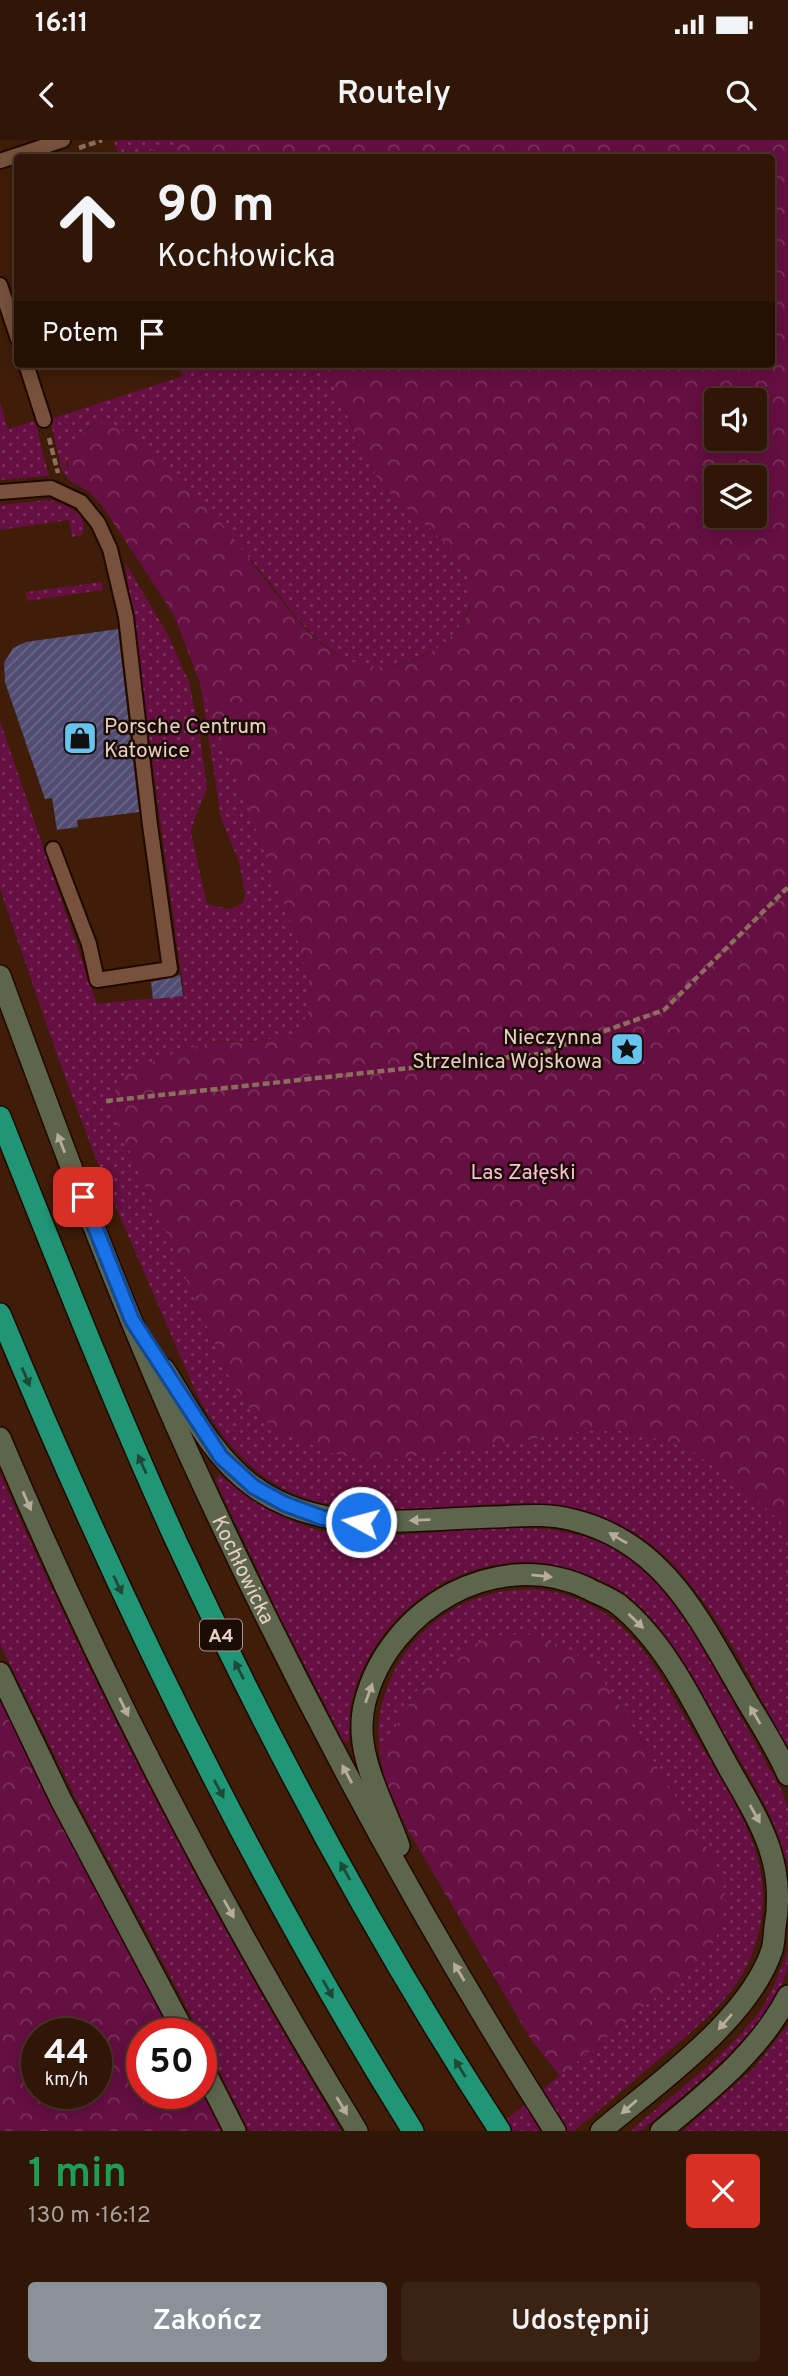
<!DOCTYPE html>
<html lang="pl">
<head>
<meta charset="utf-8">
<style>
  body { margin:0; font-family:Overpass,sans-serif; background:#3b2314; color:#f1f3f6; height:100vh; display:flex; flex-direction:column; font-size:26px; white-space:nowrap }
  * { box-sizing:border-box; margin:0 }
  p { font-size:23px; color:#a79f9b }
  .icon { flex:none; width:38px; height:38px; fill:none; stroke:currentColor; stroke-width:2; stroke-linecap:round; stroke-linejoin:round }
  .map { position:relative; height:1991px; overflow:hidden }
  .sheet { display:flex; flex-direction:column; background:#2f1606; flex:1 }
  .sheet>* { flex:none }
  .guide { position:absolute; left:14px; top:14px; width:761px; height:214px; border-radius:7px; box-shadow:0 4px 18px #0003,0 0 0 2px #4a3528; background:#2f1606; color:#f1f3f6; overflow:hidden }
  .buttons { position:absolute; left:704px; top:248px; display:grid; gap:14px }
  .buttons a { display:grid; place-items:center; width:63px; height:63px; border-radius:7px; background:#2f1606; box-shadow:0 4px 18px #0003,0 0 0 2px #4a3528; font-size:35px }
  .speed { position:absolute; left:21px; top:1878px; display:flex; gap:14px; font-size:35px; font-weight:700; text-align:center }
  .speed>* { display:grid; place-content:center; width:91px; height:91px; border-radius:50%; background:#2f1606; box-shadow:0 4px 18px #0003,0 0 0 2px #4a3528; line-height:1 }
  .speed small { font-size:18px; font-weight:400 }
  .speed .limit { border:10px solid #d22; background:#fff; color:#111 }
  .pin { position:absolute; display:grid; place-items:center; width:60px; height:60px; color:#fff; margin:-30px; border-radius:14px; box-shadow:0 4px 10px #0006 }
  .me { position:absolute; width:77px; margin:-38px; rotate:277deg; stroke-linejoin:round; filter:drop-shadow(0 0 5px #0008) }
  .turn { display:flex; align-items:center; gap:24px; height:147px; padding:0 28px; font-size:32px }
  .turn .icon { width:91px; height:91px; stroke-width:2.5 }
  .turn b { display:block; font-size:49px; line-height:60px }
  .then { display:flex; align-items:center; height:66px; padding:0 28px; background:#0003; gap:14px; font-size:26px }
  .round { display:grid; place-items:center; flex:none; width:74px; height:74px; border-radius:7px; background:#3b2314 }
  .overview { display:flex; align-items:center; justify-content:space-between; height:119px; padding:0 28px }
  h1 { font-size:42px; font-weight:600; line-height:52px; color:#1e9e55 }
  .primary-button { display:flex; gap:14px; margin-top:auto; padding:14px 28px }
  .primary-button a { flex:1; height:80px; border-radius:7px; background:#8c9099; color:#fff; font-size:28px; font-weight:600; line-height:80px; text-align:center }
  .primary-button a+a { background:#3b2314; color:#f1f3f6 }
  .status { display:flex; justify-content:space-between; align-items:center; height:49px; padding:0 35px; background:#2f1606; direction:ltr }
  .status svg { height:19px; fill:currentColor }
  header { display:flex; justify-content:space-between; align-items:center; height:91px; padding:0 28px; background:#2f1606; font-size:32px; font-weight:600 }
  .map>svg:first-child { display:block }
  .grass { fill:url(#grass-dots) }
  .forest { fill:url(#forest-crowns); fill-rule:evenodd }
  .building { fill:url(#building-hatch) }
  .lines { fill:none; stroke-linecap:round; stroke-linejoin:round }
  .lane-casing { stroke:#210800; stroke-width:18 }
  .secondary-casing { stroke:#210800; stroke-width:24 }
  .highway-casing { stroke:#210800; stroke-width:24 }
  .path { stroke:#8b6e5d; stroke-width:4.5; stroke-dasharray:7 3.5; stroke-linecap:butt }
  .lane { stroke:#77513b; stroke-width:14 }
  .secondary { stroke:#5d664d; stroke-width:21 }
  .highway { stroke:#209676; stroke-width:21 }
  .oneway { fill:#b7ab9a }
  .oneway2 { fill:#1d4a38 }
  .route-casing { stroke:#114b97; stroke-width:18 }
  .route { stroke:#1a73e8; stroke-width:12 }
  .labels { text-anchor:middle; stroke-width:5; stroke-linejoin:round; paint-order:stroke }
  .shield { fill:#1b0c05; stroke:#aa958a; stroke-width:2 }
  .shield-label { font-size:19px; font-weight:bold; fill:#e7d0c3 }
  .poi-label { font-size:21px; fill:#e7d0c3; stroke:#1b0c05; text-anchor:start }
  .park-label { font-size:21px; fill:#fcc0db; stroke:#1b0c05 }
  .street-label { font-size:21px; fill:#e7d0c3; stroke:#1b0c05 }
</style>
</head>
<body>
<div class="status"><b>16:11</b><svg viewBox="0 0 49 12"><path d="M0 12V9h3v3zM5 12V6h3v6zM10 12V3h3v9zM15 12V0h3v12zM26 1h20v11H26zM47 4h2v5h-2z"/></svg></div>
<header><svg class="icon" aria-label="back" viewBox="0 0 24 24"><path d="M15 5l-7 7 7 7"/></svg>Routely<svg class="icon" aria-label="search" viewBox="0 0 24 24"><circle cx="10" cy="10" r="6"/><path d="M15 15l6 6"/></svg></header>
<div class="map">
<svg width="788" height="1991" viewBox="0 0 788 1991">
  <defs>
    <pattern id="grass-dots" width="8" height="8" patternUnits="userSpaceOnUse" patternTransform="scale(1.75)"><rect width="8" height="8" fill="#650f42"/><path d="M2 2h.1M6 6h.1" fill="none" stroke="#7b315c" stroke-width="1.8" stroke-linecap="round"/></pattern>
    <pattern id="forest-crowns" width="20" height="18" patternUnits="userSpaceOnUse" patternTransform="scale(1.75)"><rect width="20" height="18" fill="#650f42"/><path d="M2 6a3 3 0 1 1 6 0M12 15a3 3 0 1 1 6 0" fill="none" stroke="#7b315c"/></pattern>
    <pattern id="building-hatch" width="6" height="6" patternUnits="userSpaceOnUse" patternTransform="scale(1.75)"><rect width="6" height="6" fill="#514c72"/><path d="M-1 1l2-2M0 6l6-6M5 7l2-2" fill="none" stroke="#6a6584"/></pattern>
  </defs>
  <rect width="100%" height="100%" fill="#3f1d08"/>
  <g class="grass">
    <polygon points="118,0 194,0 125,17 102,18 118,12 114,2"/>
    <path d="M 179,224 L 317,224 C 345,253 352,298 374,331 C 398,367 459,404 471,442 C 475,454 470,466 465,477 C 458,491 443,507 428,513 C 404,524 378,534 352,522 C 304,500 280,452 246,414 C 204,369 157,328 113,285 L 105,283 L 89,286 L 66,323 L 70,341 L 62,331 L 50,279 L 183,236 Z"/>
    <polygon points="0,262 8,289 35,281 49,336 0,340"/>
    <path d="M 48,360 C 65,364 91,373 82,395 L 72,397 L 69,380 L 0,390 L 0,365 Z"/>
    <path d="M 125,422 L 168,495 L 189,542 L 200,596 L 207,649 L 195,677 L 191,692 L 207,764 L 229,769 L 236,767 L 243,762 L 245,754 L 239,722 L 221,678 L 199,536 L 297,798 L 309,841 L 311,867 L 299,892 L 282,898 L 244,902 L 220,901 L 196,906 L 138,929 L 119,987 L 233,1245 L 254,1274 L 282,1292 L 333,1313 L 376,1322 L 584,1291 L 627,1291 L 683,1306 L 735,1340 L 780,1381 L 788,1393 L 788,1610 C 750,1539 706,1440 638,1395 C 590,1363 535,1361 480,1365 C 352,1373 268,1384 198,1257 L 102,1035 L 57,915 L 0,749 L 0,581 L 97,864 L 184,855 Z"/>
    <polygon points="102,442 103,450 27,461 26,452"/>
    <path d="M 0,1333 C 24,1390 51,1446 77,1502 C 157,1669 246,1832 341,1991 L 249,1991 L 201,1894 L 80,1667 L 0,1504 Z"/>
    <path d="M 219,1335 C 255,1361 281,1381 325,1392 C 346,1397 368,1395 389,1395 C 469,1393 574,1367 640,1427 C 677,1460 701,1505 725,1548 C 744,1582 763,1617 782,1651 L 788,1669 L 788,1726 C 775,1675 747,1632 721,1588 C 696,1544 673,1495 634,1461 C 614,1444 589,1434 563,1427 C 469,1403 372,1470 351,1564 C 349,1576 349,1589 349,1601 L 344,1602 L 277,1471 L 215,1339 Z"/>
    <path d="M 530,1449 C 562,1450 597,1464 621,1486 C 655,1518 675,1561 698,1600 C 721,1640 751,1683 760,1729 C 766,1759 762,1789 751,1817 C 732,1863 687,1895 651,1926 C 626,1948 600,1969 574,1991 L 492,1991 L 680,1837 L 711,1808 L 722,1783 L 726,1755 L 715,1721 L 612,1553 L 569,1509 L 527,1494 L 492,1496 L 460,1512 L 416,1552 L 380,1615 C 370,1543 417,1475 487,1455 C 500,1451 515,1450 530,1449 Z"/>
    <path d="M 788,1810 C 788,1817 788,1824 787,1831 C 768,1892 688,1950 641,1991 L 630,1991 C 672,1955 729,1914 761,1869 C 773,1851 780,1830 788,1810 Z"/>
    <polygon points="788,1885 788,1991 683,1991 755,1927"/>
  </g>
  <g class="forest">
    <path d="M 194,0 L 788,0 L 788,1393 L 780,1381 L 735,1340 L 683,1306 L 627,1291 L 584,1291 L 376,1322 L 332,1313 L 282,1292 L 254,1274 L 233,1245 L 119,987 C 115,972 109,953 121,940 C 134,925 197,904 217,902 C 227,901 236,903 245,902 C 263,901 281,898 298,892 L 311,867 L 309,841 L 297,798 L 174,475 L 103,367 L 88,351 L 70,341 C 66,323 67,312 80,297 C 87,289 94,281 106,283 C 115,283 126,293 134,298 C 183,331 221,382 257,429 C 275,452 303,491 327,508 C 364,533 392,532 431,512 C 448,503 471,479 471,459 C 474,413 414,380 386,349 C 355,313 349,257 317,224 L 772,224 L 772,18 L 125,17 ZM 716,261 L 754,261 L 754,299 L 716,299 ZM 716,338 L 754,338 L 754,376 L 716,376 Z"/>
    <polygon points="527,1494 569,1509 592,1525 612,1553 715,1721 726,1755 722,1783 711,1808 680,1837 560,1936 530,1898 406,1687 384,1638 380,1615 416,1552 460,1512 492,1496"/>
    <path d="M 0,1559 L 52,1666 L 172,1893 L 142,1894 L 142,1953 L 201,1953 L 201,1949 L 221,1991 L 0,1991 ZM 37,1894 L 96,1894 L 96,1953 L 37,1953 Z"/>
  </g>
  <g class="building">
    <polygon points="118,489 139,672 77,680 78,687 57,690 52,658 45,659 5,542 4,523 13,508 26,502"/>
    <polygon points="180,835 183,856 153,859 151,842"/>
  </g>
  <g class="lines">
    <g class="lane-casing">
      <g id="lane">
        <polyline points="0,21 63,0"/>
        <polyline points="0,145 18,199"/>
        <polyline points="26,224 44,280"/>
        <polyline points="0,352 51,348 81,362 98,383 110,409 126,477 150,685 170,829 97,840 89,804 53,709"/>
      </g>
    </g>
    <g class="secondary-casing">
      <g id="secondary">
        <path id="s1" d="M 0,836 C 62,1004 123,1172 198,1334 C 302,1560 421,1781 555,1991"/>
        <path d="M 164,1229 C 190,1270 213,1317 253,1346 C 298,1379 351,1383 404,1381 C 434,1380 464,1378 494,1377 C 520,1376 548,1373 573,1380 C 662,1402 697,1475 739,1547 C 755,1576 775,1604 788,1635"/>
        <path d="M 0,1298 C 101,1538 222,1770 357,1991"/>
        <polyline points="0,1533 61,1660 185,1894"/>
        <path d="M 399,1706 C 383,1660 352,1612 365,1562 C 389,1467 499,1405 589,1449 C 598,1454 610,1458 618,1464 C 670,1506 698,1573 730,1630 C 761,1684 786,1723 775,1787 C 774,1795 774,1803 772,1810 C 749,1880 656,1944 601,1991"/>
        <polyline points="201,1924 235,1991"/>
        <path d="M 661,1991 C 708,1952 760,1911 788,1856"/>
      </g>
    </g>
    <g class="highway-casing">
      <g id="highway">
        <path d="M 0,977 C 57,1120 113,1263 177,1403 C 271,1605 378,1804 500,1991"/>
        <path d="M 0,1174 C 117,1456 251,1732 413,1991"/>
      </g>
    </g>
    <g class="path">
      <polyline points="79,8 102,0"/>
      <polyline points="49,298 58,333"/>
      <polyline points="106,961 539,914 664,870 788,747"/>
    </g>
    <use href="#lane" class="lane"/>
    <use href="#secondary" class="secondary"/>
    <use href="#highway" class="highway"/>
  </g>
  <defs><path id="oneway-solid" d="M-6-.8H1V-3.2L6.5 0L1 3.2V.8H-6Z" transform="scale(1.75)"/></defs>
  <g class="oneway">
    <use href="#oneway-solid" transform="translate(61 1003) rotate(-111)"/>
    <use href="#oneway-solid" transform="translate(27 1361) rotate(66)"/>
    <use href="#oneway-solid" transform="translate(420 1380) rotate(178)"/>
    <use href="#oneway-solid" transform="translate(618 1398) rotate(-150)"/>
    <use href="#oneway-solid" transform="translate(542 1436) rotate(6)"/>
    <use href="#oneway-solid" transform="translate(636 1481) rotate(44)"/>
    <use href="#oneway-solid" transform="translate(369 1553) rotate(-70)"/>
    <use href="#oneway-solid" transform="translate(124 1567) rotate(64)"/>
    <use href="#oneway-solid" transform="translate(755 1575) rotate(-120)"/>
    <use href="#oneway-solid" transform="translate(347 1634) rotate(-118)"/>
    <use href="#oneway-solid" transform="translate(755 1674) rotate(61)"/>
    <use href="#oneway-solid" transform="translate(229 1769) rotate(61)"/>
    <use href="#oneway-solid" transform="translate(459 1832) rotate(-121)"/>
    <use href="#oneway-solid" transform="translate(725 1882) rotate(131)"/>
    <use href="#oneway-solid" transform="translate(342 1966) rotate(59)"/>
    <use href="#oneway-solid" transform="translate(629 1967) rotate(139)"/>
  </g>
  <g class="oneway2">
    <use href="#oneway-solid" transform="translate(26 1237) rotate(67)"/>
    <use href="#oneway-solid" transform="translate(142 1324) rotate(-114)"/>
    <use href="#oneway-solid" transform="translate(118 1445) rotate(65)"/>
    <use href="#oneway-solid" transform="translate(239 1530) rotate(-117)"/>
    <use href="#oneway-solid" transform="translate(219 1649) rotate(62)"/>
    <use href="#oneway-solid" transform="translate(345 1731) rotate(-119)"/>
    <use href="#oneway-solid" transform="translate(328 1849) rotate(61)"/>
    <use href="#oneway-solid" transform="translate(460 1928) rotate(-122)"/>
  </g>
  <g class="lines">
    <g class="route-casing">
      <polyline id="route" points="83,1057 132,1180 221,1317 254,1347 285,1364 323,1378 361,1382"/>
    </g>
    <use href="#route" class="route"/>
  </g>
  <defs>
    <g id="shop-square" transform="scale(1.75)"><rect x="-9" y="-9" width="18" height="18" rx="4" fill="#66c4ef" stroke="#1b0c05"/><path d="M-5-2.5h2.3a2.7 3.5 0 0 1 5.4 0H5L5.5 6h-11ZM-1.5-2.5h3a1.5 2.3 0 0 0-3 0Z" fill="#111"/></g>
    <g id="sight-square" transform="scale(1.75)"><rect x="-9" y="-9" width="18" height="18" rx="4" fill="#66c4ef" stroke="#1b0c05"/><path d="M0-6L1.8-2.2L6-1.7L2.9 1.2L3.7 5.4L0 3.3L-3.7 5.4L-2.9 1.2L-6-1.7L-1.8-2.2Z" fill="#111"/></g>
  </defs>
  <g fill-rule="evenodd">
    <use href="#shop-square" x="80" y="598"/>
    <use href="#sight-square" x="627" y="909"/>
  </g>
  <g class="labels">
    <rect class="shield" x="200" y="1479.5" width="42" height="31" rx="5"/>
    <g class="shield-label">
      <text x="221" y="1502">A4</text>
    </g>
    <g class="poi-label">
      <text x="104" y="593">Porsche Centrum<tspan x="104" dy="24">Katowice</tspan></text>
      <text x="602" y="904" text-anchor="end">Nieczynna<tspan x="602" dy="24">Strzelnica Wojskowa</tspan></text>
    </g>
    <g class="park-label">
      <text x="523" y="1039">Las Załęski</text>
    </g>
    <g class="street-label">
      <text dy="7" stroke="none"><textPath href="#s1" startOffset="642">Kochłowicka</textPath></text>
    </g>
  </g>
</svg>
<div class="buttons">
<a><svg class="icon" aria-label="sound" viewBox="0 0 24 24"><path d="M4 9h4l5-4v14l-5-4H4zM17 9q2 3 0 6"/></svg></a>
<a><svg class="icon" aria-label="layers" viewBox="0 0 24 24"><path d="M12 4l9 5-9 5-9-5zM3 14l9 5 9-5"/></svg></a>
</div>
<div class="speed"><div>44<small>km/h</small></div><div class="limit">50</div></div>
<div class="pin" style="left:83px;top:1057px;background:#d93025"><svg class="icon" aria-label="arrive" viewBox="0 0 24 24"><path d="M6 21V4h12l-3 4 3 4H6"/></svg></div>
<svg class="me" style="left:361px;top:1382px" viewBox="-20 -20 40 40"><circle r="17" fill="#1a73e8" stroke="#fff" stroke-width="3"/><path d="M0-11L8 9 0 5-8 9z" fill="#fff"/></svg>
<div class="guide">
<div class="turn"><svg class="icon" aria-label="ahead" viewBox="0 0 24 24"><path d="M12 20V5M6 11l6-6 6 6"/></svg><div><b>90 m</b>Kochłowicka</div></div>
<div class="then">Potem<svg class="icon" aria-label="arrive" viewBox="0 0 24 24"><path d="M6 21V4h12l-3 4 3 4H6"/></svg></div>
</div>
</div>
<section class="sheet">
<div class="overview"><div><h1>1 min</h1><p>130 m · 16:12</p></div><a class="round" style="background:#d93025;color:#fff"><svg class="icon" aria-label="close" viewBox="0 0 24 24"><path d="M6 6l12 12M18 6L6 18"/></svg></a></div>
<div class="primary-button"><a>Zakończ</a><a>Udostępnij</a></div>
</section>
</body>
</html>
